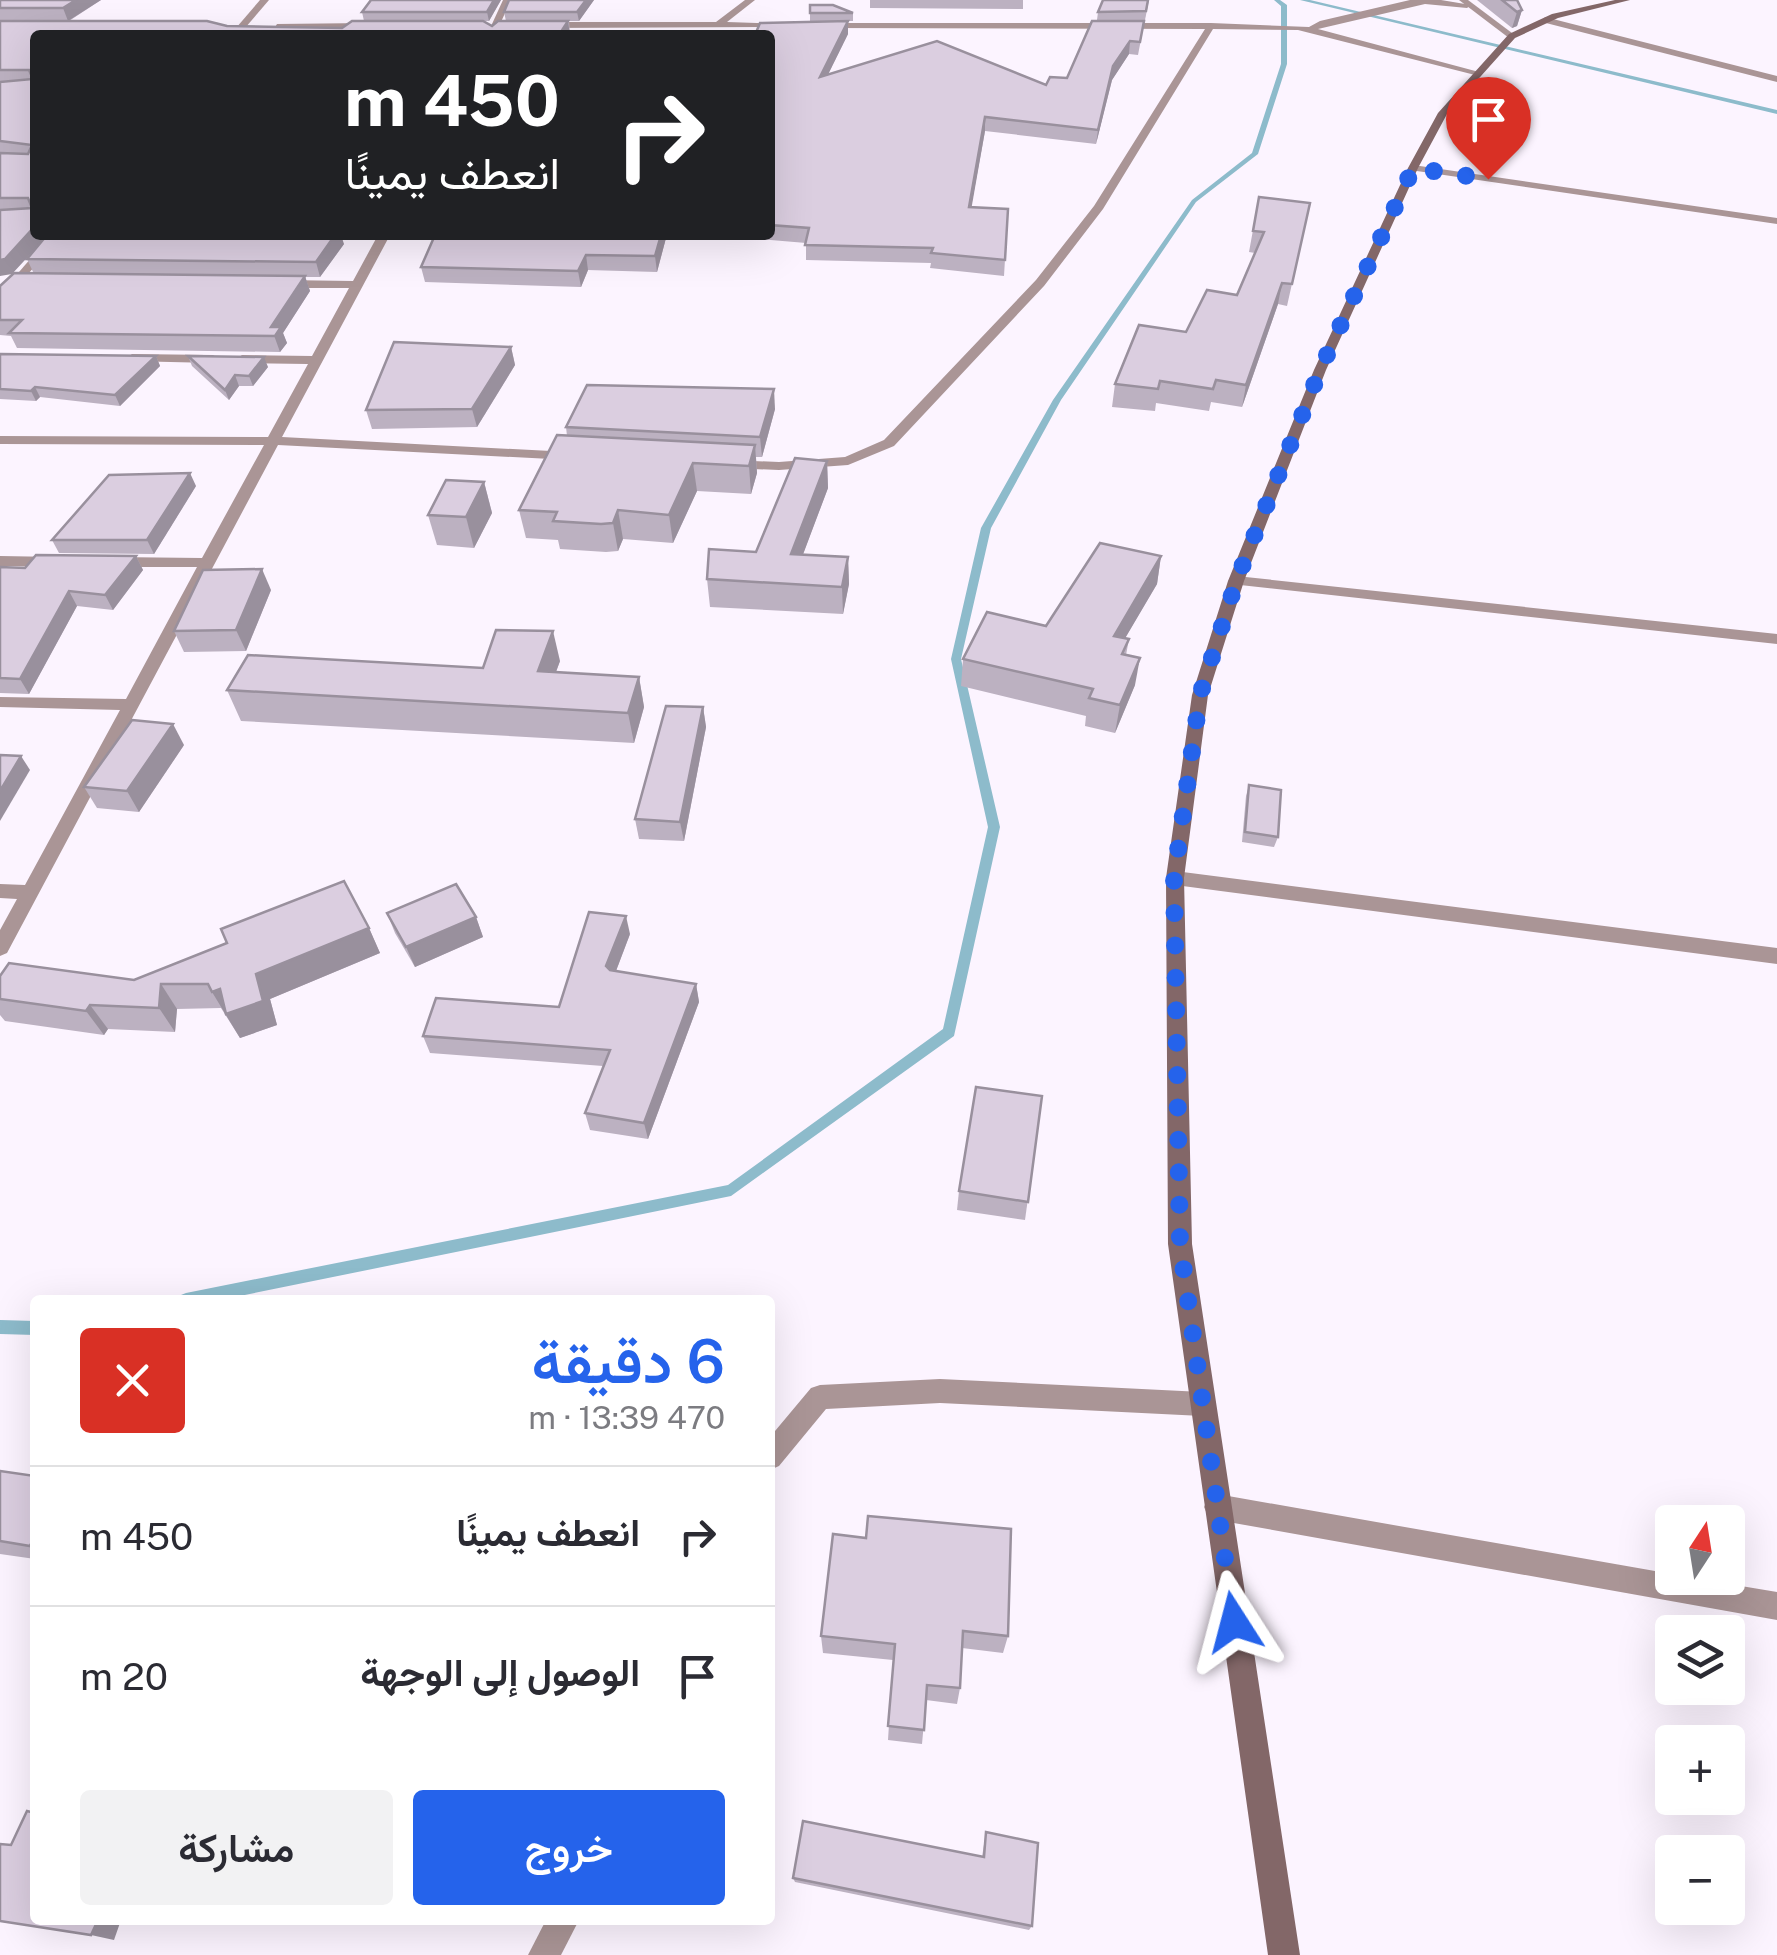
<!DOCTYPE html>
<html lang="ar">
<head>
<meta charset="utf-8">
<style>
  body { margin:0; font-family:"Public Sans",Vazirmatn,sans-serif; background:#f2f2f3; color:#2b2b33; direction:rtl; height:100vh; display:flex; flex-direction:column; font-size:38px; white-space:nowrap }
  * { box-sizing:border-box; margin:0 }
  p { font-size:32px; color:#7c7c81 }
  .icon { flex:none; width:55px; height:55px; fill:none; stroke:currentColor; stroke-width:2; stroke-linecap:round; stroke-linejoin:round }
  .map { position:relative; flex:1; overflow:hidden; direction:ltr }
  .drawer { position:absolute; left:30px; top:1295px; width:745px; height:630px; display:flex; flex-direction:column; background:#fff; border-radius:10px; box-shadow:0 10px 40px #0002; direction:rtl }
  .drawer>* { flex:none }
  .hud { position:absolute; left:30px; top:30px; width:745px; height:210px; border-radius:10px; box-shadow:0 10px 40px #0002; direction:rtl; background:#202124; color:#fff; overflow:hidden }
  .needle { width:65px; rotate:12deg }
  .controls { position:absolute; left:1655px; top:1505px; display:grid; gap:20px }
  .controls a { display:grid; place-items:center; width:90px; height:90px; border-radius:10px; background:#fff; box-shadow:0 10px 40px #0002; font-size:50px }
  .pin { position:absolute; display:grid; place-items:center; width:85px; height:85px; color:#fff; margin:-102px -42px; border-radius:50% 50% 50% 0; rotate:-45deg; box-shadow:0 0 10px #0007 }
  .pin .icon { rotate:45deg }
  .me { position:absolute; width:110px; margin:-55px; rotate:351deg; stroke-linejoin:round; filter:drop-shadow(0 0 8px #0008) }
  .turn { display:flex; align-items:center; gap:35px; height:210px; padding:0 50px; font-size:45px }
  .turn .icon { width:130px; height:130px; stroke-width:2.5 }
  .turn b { display:block; font-size:70px; line-height:85px }
  .round { display:grid; place-items:center; flex:none; width:105px; height:105px; border-radius:10px; background:#f2f2f3 }
  .headline { display:flex; align-items:center; justify-content:space-between; height:170px; padding:0 50px }
  h1 { font-size:60px; font-weight:600; line-height:75px; color:#2563eb }
  .cta { display:flex; gap:20px; margin-top:auto; padding:20px 50px }
  .cta a { flex:1; height:115px; border-radius:10px; background:#2563eb; color:#fff; font-size:40px; font-weight:600; line-height:115px; text-align:center }
  .cta a+a { background:#f2f2f3; color:#2b2b33 }
  ul { padding:0; list-style:none }
  li { display:flex; align-items:center; gap:30px; height:140px; padding:0 50px; border-top:2px solid #e1e1e2 }
  li div { flex:1 }
  li b { display:block; font-size:38px }
  li em { font-style:normal }
  .map>svg:first-child { display:block }
  .lines { fill:none; stroke-linecap:round; stroke-linejoin:round }
  .stream { fill:#8dbbcb; fill-rule:evenodd }
  .service { fill:#aa9596; fill-rule:evenodd }
  .minor { fill:#aa9596; fill-rule:evenodd }
  .tertiary { fill:#aa9596; fill-rule:evenodd }
  .secondary { fill:#836768; fill-rule:evenodd }
  .wall { fill:#bcb1c1 }
  .shaded-wall { fill:#99909d }
  .building { fill:#dbcee0; stroke:#99909d; stroke-width:2.5 }
  .route { stroke:#2563eb; stroke-width:18; stroke-dasharray:0 32.4 }
</style>
</head>
<body>
<div class="map">
<svg width="1777" height="1955" viewBox="0 0 1777 1955">
  <rect width="100%" height="100%" fill="#fcf4ff"/>
  <g class="lines">
    <g class="stream">
      <polygon points="1274,0 1280,0 1287,5 1287,64 1258,154 1196,202 1061,400 991,528 961,659 1000,827 954,1036 731,1196 220,1300 179,1300 181,1295 186,1293 728,1185 943,1029 988,827 951,659 981,528 1053,400 1192,200 1252,153 1281,64 1281,6"/>
      <polygon points="1300,0 1310,0 1777,110 1777,114"/>
      <polygon points="0,1320 35,1321 35,1335 0,1334"/>
    </g>
    <polygon class="service" points="1413,165 1777,218 1777,224 1410,170 1410,166"/>
    <g class="minor">
      <polygon points="260,0 269,0 239,35 230,35"/>
      <polygon points="503,0 511,0 495,35 487,35"/>
      <polygon points="745,0 755,0 727,22 787,24 783,27 542,28 538,25 542,22 716,22"/>
      <polygon points="1410,0 1441,0 1471,5 1467,8 1425,4 1318,29 1479,72 1479,76 1298,30 1213,29 1103,209 1044,286 894,446 848,465 779,470 729,468 722,464 729,460 779,462 845,457 884,440 1036,280 1094,206 1205,29 822,28 819,23 1211,23 1309,27 1320,21"/>
      <polygon points="1545,17 1777,76 1777,82 1542,22"/>
      <polygon points="277,24 368,23 372,26 368,29 274,29"/>
      <polygon points="51,235 63,235 0,305 0,294"/>
      <polygon points="378,235 390,235 282,437 570,452 577,456 570,460 278,445 7,953 0,956 0,930 17,899 0,898 0,884 25,885 120,710 0,707 0,697 126,699 197,567 112,567 104,562 112,557 202,558 264,445 0,444 0,436 268,437 308,364 242,363 236,359 242,355 312,356 349,288 282,288 276,284 282,280 353,281"/>
      <polygon points="132,354 213,355 219,359 213,363 128,361 126,358"/>
      <polygon points="0,556 58,557 66,562 58,567 0,566"/>
      <polygon points="1236,576 1777,634 1777,644 1231,584 1228,581"/>
      <polygon points="1175,871 1777,948 1777,964 1175,885 1166,878"/>
      <polygon points="940,1379 1202,1392 1211,1395 1215,1404 1211,1413 1202,1416 940,1403 826,1409 779,1466 770,1470 770,1437 811,1388 820,1385"/>
      <polygon points="1217,1494 1672,1574 1672,1578 1693,1578 1777,1592 1777,1620 1217,1520 1208,1516 1204,1507 1208,1498"/>
      <polygon points="546,1920 579,1920 561,1955 528,1955"/>
    </g>
    <polygon class="tertiary" points="1459,0 1468,0 1516,36 1509,38"/>
    <polygon class="secondary" points="1615,0 1630,0 1558,18 1515,38 1447,114 1418,168 1326,370 1244,581 1208,695 1184,878 1192,1244 1300,1955 1268,1955 1168,1244 1166,878 1192,695 1228,581 1314,370 1408,168 1438,113 1509,34 1552,14"/>
  </g>
  <g class="wall">
    <polygon points="0,0 101,0 69,21 342,28 364,21 362,12 371,0 501,0 489,21 484,21 492,26 506,21 504,12 509,0 594,0 579,21 569,21 570,34 35,35 35,235 344,244 320,277 305,277 310,291 283,333 287,343 280,352 17,348 11,336 0,335 0,286 34,274 27,259 42,241 0,276"/>
    <polygon points="870,0 1023,0 1023,9 870,8"/>
    <polygon points="1149,0 1145,20 1097,20 1098,12"/>
    <polygon points="1477,0 1517,0 1522,10 1517,26 1512,28"/>
    <polygon points="810,5 853,13 853,21 848,21 848,34 828,74 1046,85 1067,78 1142,34 1138,55 1129,54 1112,80 1096,144 985,131 971,207 1008,209 1004,276 930,268 931,263 806,260 806,243 709,235 770,235 770,35 810,21"/>
    <polygon points="1259,197 1310,203 1287,306 1278,304 1242,407 1211,402 1209,411 1156,403 1155,411 1112,407 1115,384 1237,295 1255,253 1249,252"/>
    <polygon points="432,235 687,235 687,238 666,238 657,272 588,270 581,287 425,282 421,267 434,237 432,237"/>
    <polygon points="511,347 515,365 477,427 372,429 366,410"/>
    <polygon points="0,354 156,356 160,366 120,406 40,397 36,401 0,399"/>
    <polygon points="188,356 268,367 253,386 239,386 229,400 192,366"/>
    <polygon points="775,409 762,457 756,457 757,473 751,494 697,491 673,543 623,539 618,551 606,552 560,549 558,540 526,538 519,510 567,436 566,427"/>
    <polygon points="827,461 828,488 803,554 848,557 849,584 843,614 710,607 707,579 756,552"/>
    <polygon points="484,482 492,513 474,548 437,545 428,515"/>
    <polygon points="196,486 154,554 59,553 52,540"/>
    <polygon points="136,556 143,570 113,610 77,606 29,694 0,693 0,567 25,568"/>
    <polygon points="1161,556 1157,584 1125,638 1129,639 1126,655 1135,685 1115,733 1085,726 1086,716 961,686 963,659 1046,626"/>
    <polygon points="271,590 246,651 184,652 174,631"/>
    <polygon points="560,661 556,672 639,677 644,707 634,743 241,721 227,690"/>
    <polygon points="703,707 706,727 684,841 639,839 635,819"/>
    <polygon points="184,745 139,812 97,808 84,787"/>
    <polygon points="1249,785 1278,837 1274,847 1242,842 1246,796"/>
    <polygon points="387,913 476,917 483,937 415,967 395,933"/>
    <polygon points="369,928 380,953 270,999 277,1025 240,1038 221,1008 177,1009 175,1032 108,1029 104,1035 5,1021 0,1015 0,976 134,980"/>
    <polygon points="630,934 616,971 696,984 699,1002 648,1139 590,1130 585,1113 603,1066 430,1053 423,1036 559,1007"/>
    <polygon points="1042,1096 1025,1220 957,1210 959,1191"/>
    <polygon points="0,1471 35,1476 35,1559 0,1554"/>
    <polygon points="833,1534 1008,1636 1003,1653 962,1648 960,1688 957,1704 926,1700 922,1744 888,1740 893,1660 823,1653 821,1636"/>
    <polygon points="986,1832 1032,1926 1029,1930 795,1882 793,1878 982,1857"/>
  </g>
  <g class="shaded-wall">
    <polygon points="76,0 101,0 68,21 63,8"/>
    <polygon points="494,0 501,0 489,21 487,12"/>
    <polygon points="586,0 594,0 579,21 577,12"/>
    <polygon points="1522,10 1517,26 1512,28 1517,12"/>
    <polygon points="568,21 570,35 559,35"/>
    <polygon points="848,21 848,34 820,91 820,77"/>
    <polygon points="1130,41 1129,54 1112,80 1096,144 1098,130 1113,66"/>
    <polygon points="985,117 985,131 969,222 969,207"/>
    <polygon points="35,226 35,235 48,235 12,274 0,276 0,260"/>
    <polygon points="326,235 341,235 344,244 320,277 316,262"/>
    <polygon points="661,235 666,235 666,238 657,272 655,256"/>
    <polygon points="586,255 588,270 581,287 578,271"/>
    <polygon points="305,276 310,291 283,333 287,343 280,352 271,327"/>
    <polygon points="1282,283 1278,304 1242,407 1246,385"/>
    <polygon points="511,347 515,365 477,427 472,409"/>
    <polygon points="156,356 160,366 120,406 115,395"/>
    <polygon points="264,357 268,367 253,386 249,376"/>
    <polygon points="235,375 239,386 229,400 225,390"/>
    <polygon points="35,387 40,397 36,401 31,391"/>
    <polygon points="774,389 775,409 762,457 760,437"/>
    <polygon points="755,445 757,473 751,494 749,466"/>
    <polygon points="827,461 828,488 793,581 791,554"/>
    <polygon points="693,463 697,491 673,543 669,515"/>
    <polygon points="190,473 196,486 154,554 147,540"/>
    <polygon points="484,482 492,513 474,548 466,517"/>
    <polygon points="618,510 623,539 618,551 613,523"/>
    <polygon points="136,556 143,570 113,610 105,595"/>
    <polygon points="1161,556 1157,584 1110,664 1114,636"/>
    <polygon points="848,557 849,584 843,614 842,587"/>
    <polygon points="262,569 271,590 246,651 236,630"/>
    <polygon points="69,591 77,606 29,694 20,679"/>
    <polygon points="553,631 560,661 545,701 538,671"/>
    <polygon points="1140,658 1135,685 1115,733 1120,705"/>
    <polygon points="639,677 644,707 634,743 628,713"/>
    <polygon points="703,707 706,727 684,841 680,822"/>
    <polygon points="173,724 184,745 139,812 127,791"/>
    <polygon points="21,756 30,770 0,821 0,791"/>
    <polygon points="626,916 630,934 611,984 606,966"/>
    <polygon points="476,917 483,937 415,967 406,947"/>
    <polygon points="369,928 380,953 270,999 277,1025 240,1038 212,992"/>
    <polygon points="161,984 177,1009 175,1032 159,1008"/>
    <polygon points="696,984 699,1002 648,1139 644,1123"/>
    <polygon points="90,1005 108,1029 104,1035 86,1011"/>
    <polygon points="98,1920 121,1920 114,1940 91,1935"/>
  </g>
  <g class="building">
    <polygon points="0,0 76,0 63,8 0,8"/>
    <polygon points="371,0 494,0 487,12 362,12"/>
    <polygon points="509,0 586,0 577,12 504,12"/>
    <polygon points="1103,0 1148,0 1146,11 1098,12"/>
    <polygon points="1502,0 1517,0 1522,10 1517,12"/>
    <polygon points="810,5 833,5 853,13 810,13"/>
    <polygon points="0,21 207,21 227,26 342,28 352,21 483,21 492,26 498,21 568,21 559,35 35,35 35,226 5,259 0,260 0,210 32,208 28,198 0,198 0,153 28,154 32,145 0,141 0,82 33,79 29,70 0,70"/>
    <polygon points="848,21 820,77 937,41 1046,85 1050,77 1067,78 1092,21 1144,21 1140,42 1130,41 1113,66 1098,130 985,117 969,207 1008,209 1005,260 931,253 933,248 805,245 809,228 770,225 770,35 755,35 760,23"/>
    <polygon points="1259,197 1310,203 1292,284 1282,283 1246,385 1216,380 1213,389 1160,381 1158,389 1115,384 1139,325 1186,332 1207,290 1237,295 1264,232 1253,231"/>
    <polygon points="47,235 335,235 316,262 27,259"/>
    <polygon points="435,235 661,235 655,256 586,255 578,271 421,267"/>
    <polygon points="14,273 305,276 271,327 281,327 275,336 9,333 22,320 0,320 0,286"/>
    <polygon points="394,342 511,347 472,409 366,410"/>
    <polygon points="0,354 156,356 115,395 35,387 31,391 0,389"/>
    <polygon points="188,356 264,357 249,376 235,375 225,390"/>
    <polygon points="587,385 774,389 760,437 566,427"/>
    <polygon points="557,435 755,445 749,466 693,463 669,515 618,510 613,523 601,524 553,521 557,512 519,510"/>
    <polygon points="795,458 827,461 791,554 848,557 842,587 707,579 709,549 756,552"/>
    <polygon points="190,473 147,540 52,540 109,475"/>
    <polygon points="446,480 484,482 466,517 428,515"/>
    <polygon points="1100,543 1161,556 1114,636 1129,639 1122,654 1140,658 1120,705 1089,698 1093,689 963,659 987,612 1046,626"/>
    <polygon points="36,555 136,556 105,595 69,591 20,679 0,678 0,567 25,568"/>
    <polygon points="262,569 236,630 174,631 203,570"/>
    <polygon points="496,630 553,631 538,671 639,677 628,713 227,690 248,655 483,668"/>
    <polygon points="666,706 703,707 680,822 635,819"/>
    <polygon points="132,720 173,724 127,791 84,787"/>
    <polygon points="0,755 21,756 0,791"/>
    <polygon points="1249,785 1281,790 1278,837 1245,832"/>
    <polygon points="344,881 369,928 256,974 263,1001 226,1014 220,989 212,992 208,984 161,984 159,1008 90,1005 86,1011 0,999 0,976 9,963 134,980 227,943 221,929"/>
    <polygon points="456,884 476,917 406,947 387,913"/>
    <polygon points="589,912 626,916 606,966 610,970 696,984 644,1123 585,1113 610,1050 423,1036 436,998 559,1007"/>
    <polygon points="976,1087 1042,1096 1028,1202 959,1191"/>
    <polygon points="0,1471 35,1476 35,1535 30,1546 0,1541"/>
    <polygon points="868,1516 1011,1529 1008,1636 963,1631 960,1688 927,1685 924,1730 888,1726 895,1644 821,1636 833,1534 866,1538"/>
    <polygon points="27,1811 35,1813 35,1920 98,1920 91,1935 0,1921 0,1844 11,1845"/>
    <polygon points="803,1821 984,1857 986,1832 1038,1843 1032,1926 793,1878"/>
  </g>
  <g class="lines">
    <polyline class="route" points="1234,1622 1180,1244 1174,878 1200,695 1236,582 1320,370 1413,168 1488,179"/>
  </g>
</svg>
<div class="controls">
<a><svg class="needle" viewBox="-14 -14 28 28"><path d="M0-13l5 13h-10z" fill="#e53935"/><path d="M0 13l5-13h-10z" fill="#7c7c81"/></svg></a>
<a><svg class="icon" aria-label="layers" viewBox="0 0 24 24"><path d="M12 4l9 5-9 5-9-5zM3 14l9 5 9-5"/></svg></a>
<a>+</a>
<a>−</a>
</div>
<div class="pin" style="left:1488px;top:179px;background:#d93025"><svg class="icon" aria-label="arrive" viewBox="0 0 24 24"><path d="M6 21V4h12l-3 4 3 4H6"/></svg></div>
<svg class="me" style="left:1234px;top:1622px" viewBox="-20 -20 40 40"><path d="M0-17L14 15 0 8-14 15z" fill="#2563eb" stroke="#fff" stroke-width="4"/></svg>
<div class="hud">
<div class="turn"><svg class="icon" aria-label="right" viewBox="0 0 24 24"><path d="M7 20v-9h11M14 6l5 5-5 5"/></svg><div><b>450 m</b>انعطف يمينًا</div></div>
</div>
<section class="drawer">
<div class="headline"><div><h1>6 دقيقة</h1><p>470 m · 13:39</p></div><a class="round" style="background:#d93025;color:#fff"><svg class="icon" aria-label="close" viewBox="0 0 24 24"><path d="M6 6l12 12M18 6L6 18"/></svg></a></div>
<ul>
<li><svg class="icon" aria-label="right" viewBox="0 0 24 24"><path d="M7 20v-9h11M14 6l5 5-5 5"/></svg><div><b>انعطف يمينًا</b></div><em>450 m</em></li>
<li><svg class="icon" aria-label="arrive" viewBox="0 0 24 24"><path d="M6 21V4h12l-3 4 3 4H6"/></svg><div><b>الوصول إلى الوجهة</b></div><em>20 m</em></li>
</ul>
<div class="cta"><a>خروج</a><a>مشاركة</a></div>
</section>
</div>
</body>
</html>
